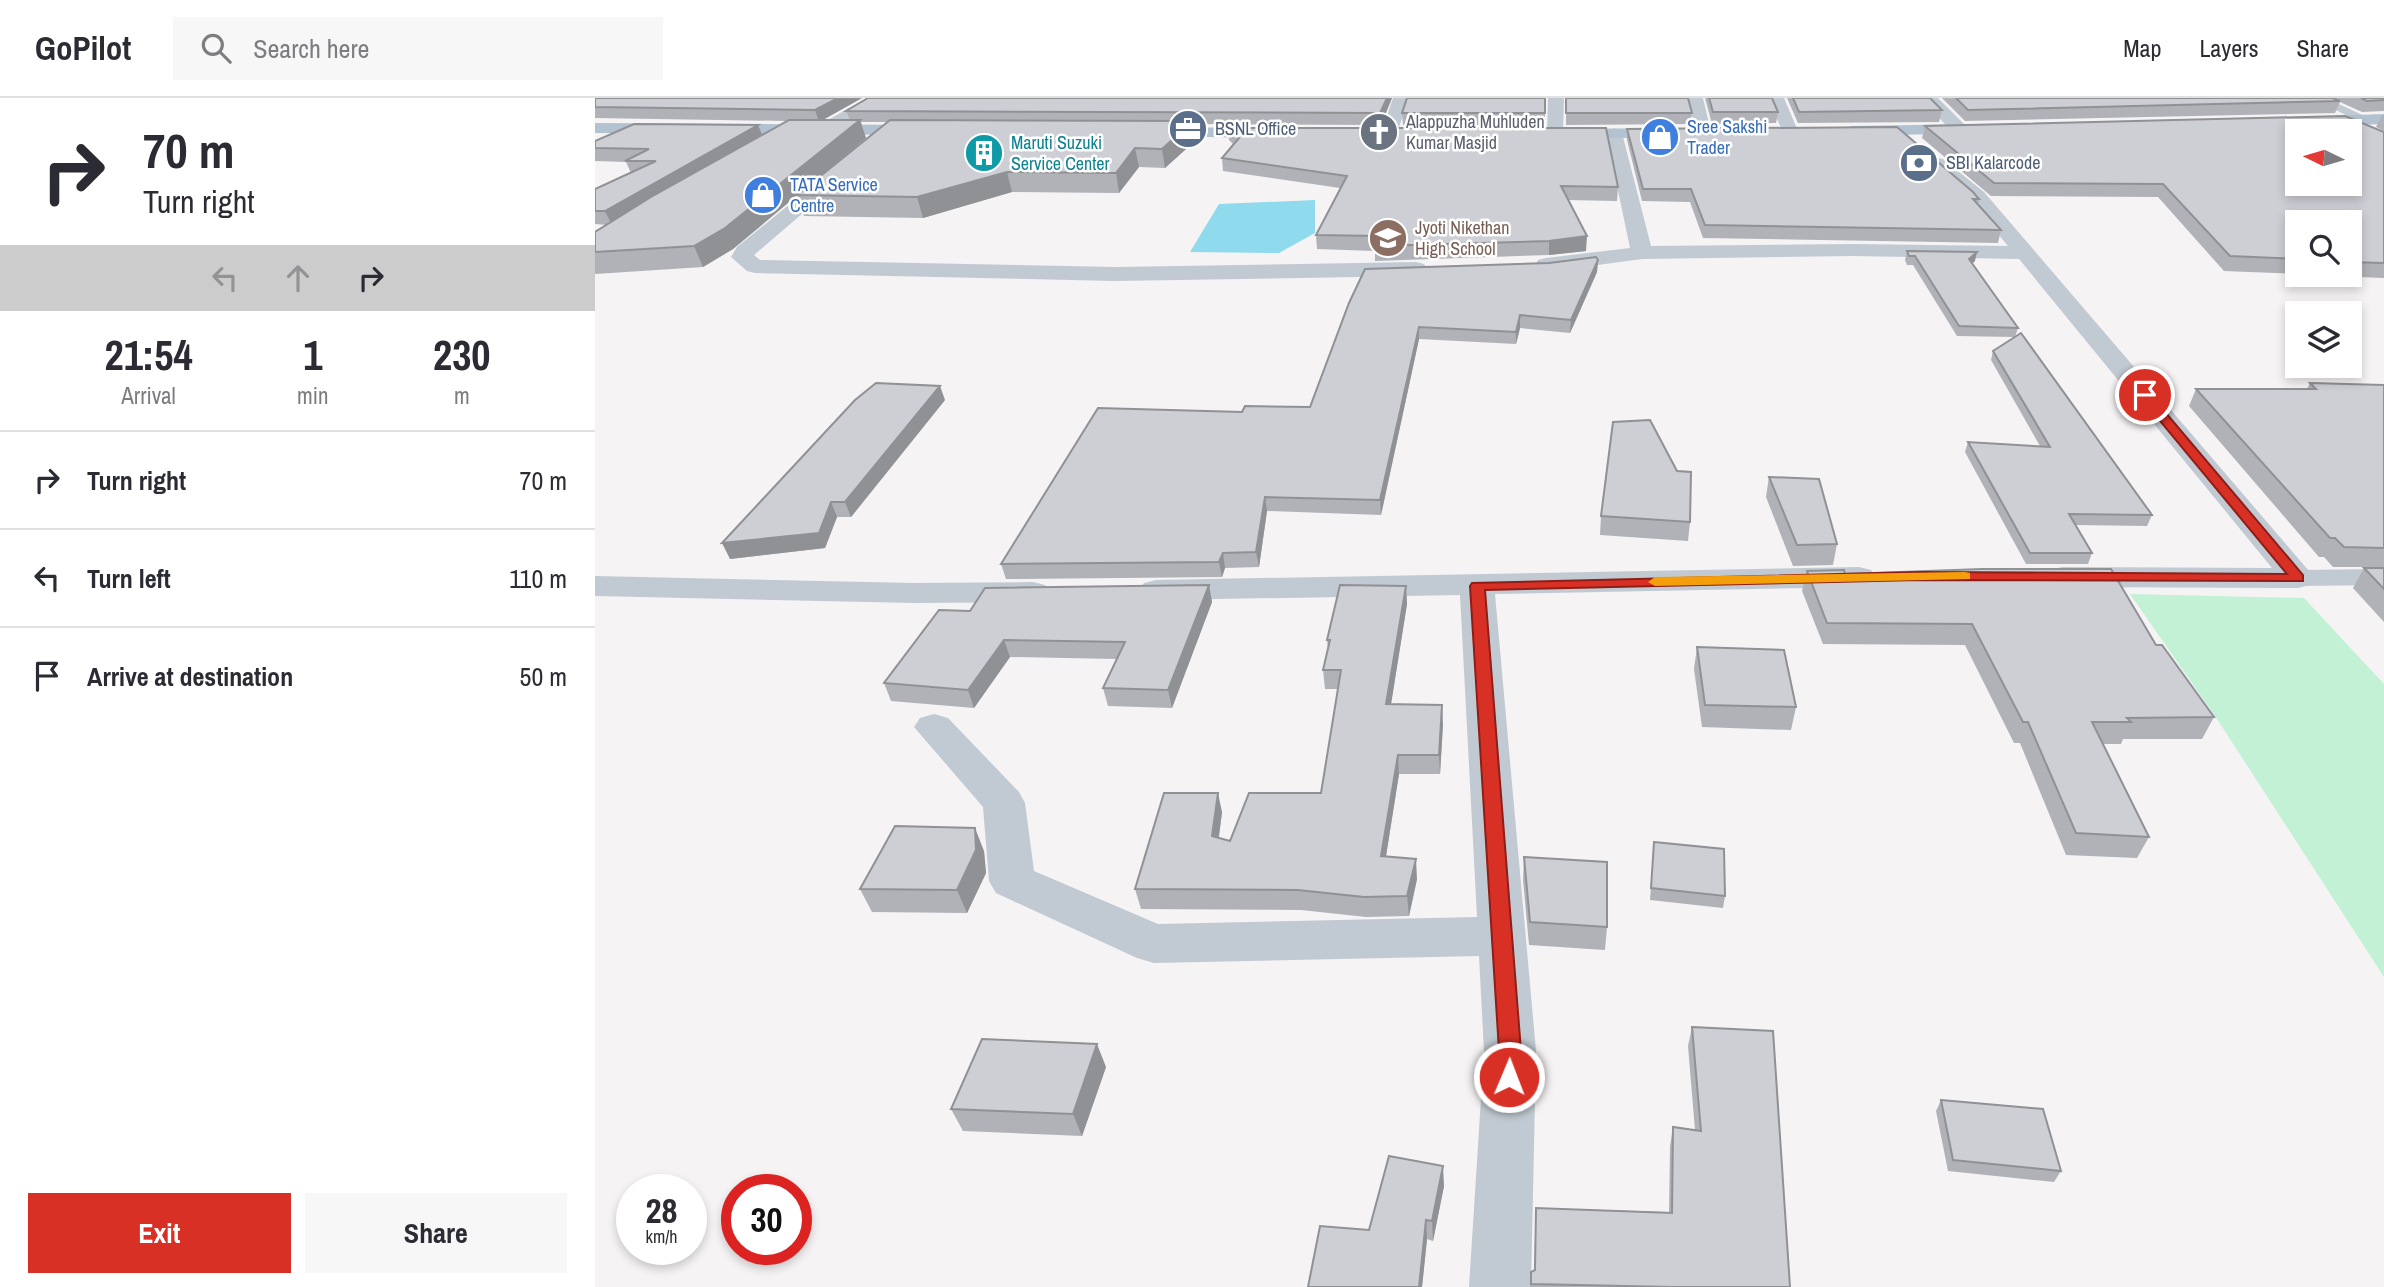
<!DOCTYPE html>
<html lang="en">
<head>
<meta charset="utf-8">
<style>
  body { margin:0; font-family:"Archivo Narrow",sans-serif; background:#f7f7f7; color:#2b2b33; height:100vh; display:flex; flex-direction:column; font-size:26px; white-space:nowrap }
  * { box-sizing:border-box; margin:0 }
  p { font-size:23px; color:#7c7c81 }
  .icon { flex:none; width:38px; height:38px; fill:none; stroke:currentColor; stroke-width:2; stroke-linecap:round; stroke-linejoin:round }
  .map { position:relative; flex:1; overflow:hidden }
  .drawer { display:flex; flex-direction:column; background:#fff; width:595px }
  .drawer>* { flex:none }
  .hud { background:#fff; color:#2b2b33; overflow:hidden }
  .needle { width:46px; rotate:275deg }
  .fabs { position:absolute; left:1690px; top:21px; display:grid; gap:14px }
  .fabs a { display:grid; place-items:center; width:77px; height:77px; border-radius:0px; background:#fff; box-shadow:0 4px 10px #0003; font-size:35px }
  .speed { position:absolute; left:21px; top:1076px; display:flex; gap:14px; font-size:35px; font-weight:700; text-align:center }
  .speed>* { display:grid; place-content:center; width:91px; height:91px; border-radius:50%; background:#fff; box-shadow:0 4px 10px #0003; line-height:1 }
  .speed small { font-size:18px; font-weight:400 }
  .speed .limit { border:10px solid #d22; background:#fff; color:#111 }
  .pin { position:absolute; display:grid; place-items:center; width:60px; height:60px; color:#fff; margin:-30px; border:4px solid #fff; border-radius:50%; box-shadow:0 2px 7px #0007 }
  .me { position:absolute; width:77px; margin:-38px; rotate:1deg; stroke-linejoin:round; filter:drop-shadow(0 0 5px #0008) }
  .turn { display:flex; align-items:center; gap:24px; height:147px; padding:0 28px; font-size:32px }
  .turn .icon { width:91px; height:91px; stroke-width:2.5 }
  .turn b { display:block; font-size:49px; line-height:60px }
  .lanes { display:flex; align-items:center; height:66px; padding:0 28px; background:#0003; justify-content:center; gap:35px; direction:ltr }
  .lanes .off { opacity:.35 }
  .eta { display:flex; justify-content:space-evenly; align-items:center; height:119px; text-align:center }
  .eta b { font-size:42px; font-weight:800; line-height:49px }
  .primary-button { display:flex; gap:14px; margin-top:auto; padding:14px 28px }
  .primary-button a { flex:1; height:80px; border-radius:0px; background:#d93025; color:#fff; font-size:28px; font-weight:800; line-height:80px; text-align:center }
  .primary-button a+a { background:#f7f7f7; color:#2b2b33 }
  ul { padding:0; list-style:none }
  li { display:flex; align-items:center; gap:21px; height:98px; padding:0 28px; border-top:2px solid #e1e1e2 }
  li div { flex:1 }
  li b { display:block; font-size:26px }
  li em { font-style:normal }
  header { display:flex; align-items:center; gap:42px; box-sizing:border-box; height:98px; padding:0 35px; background:#fff; border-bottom:2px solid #e1e1e2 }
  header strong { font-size:33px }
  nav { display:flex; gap:38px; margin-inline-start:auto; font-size:24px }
  .search { width:490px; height:63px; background:#f7f7f7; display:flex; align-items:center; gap:18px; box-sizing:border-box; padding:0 24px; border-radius:0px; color:#7c7c81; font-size:26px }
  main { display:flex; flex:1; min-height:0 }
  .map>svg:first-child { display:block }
  .green { fill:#c3f1d5 }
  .water { fill:#90daee }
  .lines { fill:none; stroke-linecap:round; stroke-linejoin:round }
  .lane { fill:#c1cad2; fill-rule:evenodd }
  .street { fill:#c1cad2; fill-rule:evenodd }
  .primary { fill:#b3c2d1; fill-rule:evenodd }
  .wall { fill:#b0b2b7; fill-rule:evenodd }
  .shaded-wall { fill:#909195 }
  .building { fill:#cdcfd5; stroke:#909195; stroke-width:2; fill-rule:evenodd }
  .route { fill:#d93025; stroke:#8d1f18; stroke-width:2 }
  .slow { fill:#f59e0b }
  .labels { text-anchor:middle; stroke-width:5; stroke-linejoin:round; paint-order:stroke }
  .far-worship-label { font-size:18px; fill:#5b616d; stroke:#fff; text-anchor:start }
  .far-shop-label { font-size:18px; fill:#366cbe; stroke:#fff; text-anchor:start }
  .far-service-label { font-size:18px; fill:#4e5e75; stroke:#fff; text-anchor:start }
  .far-culture-label { font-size:18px; fill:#0d838f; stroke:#fff; text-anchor:start }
  .far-education-label { font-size:18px; fill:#785e54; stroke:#fff; text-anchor:start }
</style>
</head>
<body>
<header>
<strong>GoPilot</strong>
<div class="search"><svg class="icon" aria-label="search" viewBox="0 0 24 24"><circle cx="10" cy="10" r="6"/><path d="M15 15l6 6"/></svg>Search here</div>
<nav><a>Map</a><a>Layers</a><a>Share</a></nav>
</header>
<main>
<section class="drawer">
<div class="hud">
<div class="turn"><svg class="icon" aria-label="right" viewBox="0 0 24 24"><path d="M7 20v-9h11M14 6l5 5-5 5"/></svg><div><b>70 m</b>Turn right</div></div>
<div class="lanes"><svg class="icon off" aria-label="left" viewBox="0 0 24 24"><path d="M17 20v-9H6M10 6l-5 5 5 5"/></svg><svg class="icon off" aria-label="ahead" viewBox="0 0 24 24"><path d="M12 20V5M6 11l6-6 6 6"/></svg><svg class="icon" aria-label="right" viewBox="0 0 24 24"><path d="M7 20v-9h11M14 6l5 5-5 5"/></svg></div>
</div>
<div class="eta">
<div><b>21:54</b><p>Arrival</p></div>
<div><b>1</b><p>min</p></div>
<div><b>230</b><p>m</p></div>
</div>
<ul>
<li><svg class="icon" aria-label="right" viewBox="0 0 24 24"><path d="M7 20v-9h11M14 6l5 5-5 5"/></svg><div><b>Turn right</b></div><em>70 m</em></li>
<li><svg class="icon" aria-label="left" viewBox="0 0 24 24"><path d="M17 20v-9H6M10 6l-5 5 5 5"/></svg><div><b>Turn left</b></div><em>110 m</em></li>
<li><svg class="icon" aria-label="arrive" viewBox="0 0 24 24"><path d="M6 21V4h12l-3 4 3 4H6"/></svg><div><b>Arrive at destination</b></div><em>50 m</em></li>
</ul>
<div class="primary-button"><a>Exit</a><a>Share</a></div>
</section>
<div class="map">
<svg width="1789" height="1189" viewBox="0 0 1789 1189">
  <rect width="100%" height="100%" fill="#f5f3f3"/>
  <polygon class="green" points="1535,496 1709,500 1789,586 1789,879 1622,621"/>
  <polygon class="water" points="720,102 720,135 684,155 595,154 624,106"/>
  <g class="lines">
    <g class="lane">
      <polygon points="1715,0 1731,0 1778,22 1776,25 1768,25"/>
      <polygon points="1789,471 1789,487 1703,488 1694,486 1690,480 1694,474 1703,472"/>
    </g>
    <g class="street">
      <polygon points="272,0 292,0 231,35 225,36 217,31"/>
      <polygon points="798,0 814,0 802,35 794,40 786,35"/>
      <polygon points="953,0 969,0 968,36 960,41 952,36"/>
      <polygon points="1092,0 1108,0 1116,34 1114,38 1108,39 1100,34"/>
      <polygon points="1173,0 1189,0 1203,33 1201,37 1189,37"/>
      <polygon points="1326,0 1343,0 1370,27 1372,31 1370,35 1358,35"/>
      <polygon points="1019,30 1027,35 1056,148 1258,146 1413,148 1375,102 1333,65 1342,60 1348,61 1389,94 1720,480 1715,487 1703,490 1467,489 1455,486 1450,479 1455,472 1467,469 1677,470 1424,161 1258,158 1047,161 951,174 943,172 940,167 943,162 951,160 1035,150 1011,35"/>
      <polygon points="245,69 251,70 254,74 251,78 159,157 165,162 520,169 821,164 829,166 832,171 829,176 821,178 520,183 160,175 152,173 136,159 142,149 239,70"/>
      <polygon points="1264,469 1276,472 1281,479 1276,486 1264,489 900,496 941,953 936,1189 874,1189 889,953 884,858 559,865 542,860 401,795 394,783 388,709 319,629 325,620 339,616 353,620 424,694 430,705 439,773 563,826 882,819 865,497 561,502 549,499 544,492 549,485 561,482"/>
      <polygon points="0,478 319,485 438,484 450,487 455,494 450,501 438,504 319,505 0,498"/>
    </g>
    <g class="primary">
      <polygon points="1789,16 1789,26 1711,29 1703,24 1711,19"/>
      <polygon points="0,25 335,27 343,32 335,37 0,35"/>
      <polygon points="1381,26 1387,27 1389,31 1387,35 1256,38 1248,33 1256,28"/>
      <polygon points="549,29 685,30 693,35 685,40 543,38 541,34"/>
      <polygon points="1084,30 1090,31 1092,35 1090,39 958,41 950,36 958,31"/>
    </g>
  </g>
  <g class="wall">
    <path d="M 0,0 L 267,0 L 228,22 L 255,22 L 251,13 L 273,0 L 797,0 L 786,27 L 598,26 L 601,42 L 570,70 L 544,69 L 524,95 L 417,94 L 328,120 L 209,118 L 202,97 L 138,151 L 108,169 L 0,176 L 0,134 L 12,127 L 0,126 L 0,91 L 36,75 L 31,64 L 0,63 L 0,43 L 163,27 L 167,37 L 191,23 L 0,20 ZM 266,24 L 292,24 L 212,89 L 271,40 Z"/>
    <polygon points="950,0 950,27 808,27 807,15"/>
    <polygon points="971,0 1097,15 1095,26 971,27"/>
    <polygon points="1110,0 1177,0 1183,14 1181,25 1117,26"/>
    <polygon points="1192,0 1335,0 1347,12 1344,24 1203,25"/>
    <polygon points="1347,0 1789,0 1789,13 1767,14 1745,4 1740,15 1370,23"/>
    <polygon points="1787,17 1789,17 1789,33 1781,29"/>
    <polygon points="1330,28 1789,34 1789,180 1713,177 1755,177 1755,124 1703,124 1703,176 1629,173 1563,99 1396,98 1327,40"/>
    <polygon points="632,30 1023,89 1022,103 973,102 991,153 954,157 780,163 780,153 722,151 721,137 745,90 628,73 627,60 638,46 634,42"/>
    <polygon points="1032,31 1384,101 1383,106 1406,132 1403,145 1108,140 1095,104 1047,103 1032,42"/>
    <polygon points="1312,153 1380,163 1377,166 1423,230 1420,239 1362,238 1318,167 1312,167 1310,162"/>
    <polygon points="1003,162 1002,174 975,235 925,230 921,246 824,241 786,417 672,413 664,469 630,470 627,479 411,481 406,466 647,314 715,309 754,205 954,165"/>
    <polygon points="1398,253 1557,417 1552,428 1481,427 1497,455 1493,466 1431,466 1370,354 1373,344 1445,348 1396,262"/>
    <polygon points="1715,285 1789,287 1789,469 1738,469 1729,459 1724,459 1594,308 1601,291 1712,291"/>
    <polygon points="350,302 256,419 242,419 230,450 135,461"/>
    <polygon points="1174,379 1242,446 1238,467 1198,468 1171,399"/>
    <polygon points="1006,418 1095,424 1093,443 1005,437"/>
    <polygon points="1769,470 1789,470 1789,524 1758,490"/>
    <polygon points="1212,473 1250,476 1561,547 1619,619 1607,641 1528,641 1526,646 1508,646 1554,739 1542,760 1471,757 1425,645 1419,645 1370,547 1228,546 1207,493"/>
    <polygon points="614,487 617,504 577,610 513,608 508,590 521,561 415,559 379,610 296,603 289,585 375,513"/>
    <polygon points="811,488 812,506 796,606 848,626 845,676 804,676 791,758 822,781 814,818 771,819 706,812 546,811 540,791 627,714 624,740 635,743 726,695 743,591 730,591 728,572 733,552 732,542"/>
    <polygon points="1102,549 1201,609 1196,632 1107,629 1099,571"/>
    <polygon points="1059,744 1130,798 1128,810 1055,802"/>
    <polygon points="389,753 391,775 372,815 277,814 265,791"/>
    <polygon points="929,759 1012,829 1010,852 934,847 928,782"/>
    <polygon points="1097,929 1195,1189 935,1189 936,1174 939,1172 941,1110 1074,1114 1075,1048 1078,1029 1100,1032 1093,948"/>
    <polygon points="511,969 487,1038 368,1033 356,1011"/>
    <polygon points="1346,1002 1466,1073 1459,1084 1353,1073 1341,1013"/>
    <polygon points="849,1088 838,1143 832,1141 827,1189 713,1189 774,1132"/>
  </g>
  <g class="shaded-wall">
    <polygon points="243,0 267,0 224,24 220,12"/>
    <polygon points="792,0 797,0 786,27 785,15"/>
    <polygon points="265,22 271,40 138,151 108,169 99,148"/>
    <polygon points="598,23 601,42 570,70 567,51"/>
    <polygon points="163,27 168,39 17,127 10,113"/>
    <polygon points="540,50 544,69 524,95 521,75"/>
    <polygon points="412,74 417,94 328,120 322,99"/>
    <polygon points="992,138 991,153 954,157 954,143"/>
    <polygon points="1382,154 1380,163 1371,170 1374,161"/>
    <polygon points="1003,162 1002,174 975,235 976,222"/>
    <polygon points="925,217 925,230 921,246 921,234"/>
    <polygon points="824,229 824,241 786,417 785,402"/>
    <polygon points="345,288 350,302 256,419 250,404"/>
    <polygon points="670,399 672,413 664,469 661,454"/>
    <polygon points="236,404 242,419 230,450 135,461 127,445"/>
    <polygon points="628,455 630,470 627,479 624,464"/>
    <polygon points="614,487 617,504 577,610 573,592"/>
    <polygon points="811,488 812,506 793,625 791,606"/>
    <polygon points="409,542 415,559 379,610 373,592"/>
    <polygon points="847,607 848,626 845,676 844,657"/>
    <polygon points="803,657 804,676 788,777 786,758"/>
    <polygon points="623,695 627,714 621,758 617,738"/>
    <polygon points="380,730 389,753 391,775 372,815 362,792"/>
    <polygon points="821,761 822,781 814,818 812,798"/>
    <polygon points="502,946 511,969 487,1038 478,1016"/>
    <polygon points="848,1068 849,1088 838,1143 837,1123"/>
    <polygon points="831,1122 832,1141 827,1189 824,1189"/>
  </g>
  <g class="building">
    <polygon points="0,0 243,0 220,12 0,9"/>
    <polygon points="273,0 792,0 785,15 251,13"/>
    <polygon points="812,0 950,0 950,15 807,15"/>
    <polygon points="971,0 1093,0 1097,15 971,15"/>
    <polygon points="1114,0 1177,0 1183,14 1118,14"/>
    <polygon points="1198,0 1335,0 1347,12 1204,14"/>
    <polygon points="1361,0 1737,0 1745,3 1373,12"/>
    <polygon points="1766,0 1789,0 1789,2 1772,3"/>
    <path d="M 1750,18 L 1789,34 L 1789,165 L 1755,164 L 1755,124 L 1703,124 L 1703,161 L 1635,158 L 1568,86 L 1399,85 L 1330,28 ZM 1703,33 L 1755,33 L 1755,86 L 1703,86 Z"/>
    <polygon points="194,22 265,22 130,130 99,148 0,154 0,134 56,99"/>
    <polygon points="295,22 598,23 567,51 540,50 521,75 412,74 322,99 202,97"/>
    <polygon points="39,26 163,27 10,113 0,113 0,91 61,63 30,63 54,51 0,50 0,43"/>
    <polygon points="1302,29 1378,94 1384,101 1378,101 1406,132 1110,127 1096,91 1048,91 1032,31"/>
    <polygon points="632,30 1011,30 1023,89 966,88 992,138 954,143 780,148 784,138 721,137 752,78 627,60 644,40"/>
    <polygon points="1312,153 1382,154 1374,161 1423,230 1364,228 1320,158 1314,158"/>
    <polygon points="1001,159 1003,162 976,222 925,217 921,234 824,229 785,402 670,399 661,454 628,455 624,464 406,466 503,310 647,314 650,308 715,309 754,205 770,171 954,165"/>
    <polygon points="1426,235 1557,417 1474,416 1497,455 1435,455 1373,344 1455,349 1398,253"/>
    <polygon points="281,285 345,288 250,404 236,404 224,435 127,445 260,302"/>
    <polygon points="1715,285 1789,287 1789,450 1749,449 1740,440 1735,440 1601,291 1721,291"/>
    <polygon points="1055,322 1082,373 1096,374 1095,424 1006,418 1018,324"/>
    <polygon points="1174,379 1224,381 1242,446 1202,447"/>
    <polygon points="1769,470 1789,470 1789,491"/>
    <polygon points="1387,471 1516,471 1561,547 1567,547 1619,619 1532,620 1536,624 1497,624 1554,739 1481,735 1433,624 1428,624 1377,526 1232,525 1212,473 1249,472 1250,476"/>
    <polygon points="614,487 573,592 508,590 530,544 409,542 373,592 289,585 344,512 375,513 390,490"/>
    <polygon points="745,487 811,488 791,606 847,607 844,657 803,657 786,758 821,761 812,798 769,799 703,792 540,791 569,695 623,695 617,738 635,743 654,695 726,695 746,572 728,572 735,542 732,542"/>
    <polygon points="1102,549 1189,552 1201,609 1110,607"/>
    <polygon points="300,728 380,730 381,752 362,792 265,791"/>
    <polygon points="1059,744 1129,751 1130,798 1056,790"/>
    <polygon points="929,759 1012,764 1012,829 935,824"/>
    <polygon points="1097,929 1178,933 1195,1189 1077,1189 936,1186 936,1174 940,1172 941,1110 1077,1115 1078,1029 1106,1033"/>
    <polygon points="387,941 502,946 478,1016 356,1011"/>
    <polygon points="1346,1002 1448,1011 1466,1073 1358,1062"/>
    <polygon points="794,1058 848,1068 837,1123 831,1122 824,1189 713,1189 725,1128 774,1132"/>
  </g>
  <polygon class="route" points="1550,294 1554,295 1708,477 1708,483 1324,482 890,492 926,953 925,979 922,986 914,989 906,986 903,979 904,953 875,488 877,485 1324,474 1692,476 1546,300 1544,297"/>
  <polygon class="slow" points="1370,474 1375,475 1375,481 1060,488 1053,484 1060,479"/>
  <defs>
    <g id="office-disc" transform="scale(2.0125)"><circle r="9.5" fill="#5c6f8a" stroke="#fff"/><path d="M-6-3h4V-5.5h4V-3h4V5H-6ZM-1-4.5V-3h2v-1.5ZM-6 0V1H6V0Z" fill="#fff"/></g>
    <g id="church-disc" transform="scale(2.0125)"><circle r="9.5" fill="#6b7280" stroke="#fff"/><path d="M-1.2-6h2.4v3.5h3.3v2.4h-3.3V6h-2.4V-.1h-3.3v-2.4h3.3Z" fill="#fff"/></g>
    <g id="shop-disc" transform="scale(2.0125)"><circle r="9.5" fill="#3f7fe0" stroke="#fff"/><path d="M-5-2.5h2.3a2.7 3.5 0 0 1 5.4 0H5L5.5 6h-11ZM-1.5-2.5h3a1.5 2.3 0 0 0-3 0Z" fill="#fff"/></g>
    <g id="building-disc" transform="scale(2.0125)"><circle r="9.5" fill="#0f9aa8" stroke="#fff"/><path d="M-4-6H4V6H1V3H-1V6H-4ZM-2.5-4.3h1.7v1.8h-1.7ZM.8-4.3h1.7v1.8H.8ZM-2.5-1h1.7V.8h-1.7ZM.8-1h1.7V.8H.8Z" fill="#fff"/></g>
    <g id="bank-disc" transform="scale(2.0125)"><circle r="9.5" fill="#5c6f8a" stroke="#fff"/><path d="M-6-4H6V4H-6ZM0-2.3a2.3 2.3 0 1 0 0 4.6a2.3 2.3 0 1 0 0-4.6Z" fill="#fff"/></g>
    <g id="school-disc" transform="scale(2.0125)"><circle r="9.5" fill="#8d6e63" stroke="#fff"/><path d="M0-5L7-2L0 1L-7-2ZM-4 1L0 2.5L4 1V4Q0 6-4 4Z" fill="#fff"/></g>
  </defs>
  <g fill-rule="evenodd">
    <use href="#office-disc" x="593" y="31"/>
    <use href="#church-disc" x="784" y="34"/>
    <use href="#shop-disc" x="1065" y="39"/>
    <use href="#building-disc" x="389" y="55"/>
    <use href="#bank-disc" x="1324" y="65"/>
    <use href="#shop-disc" x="168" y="97"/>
    <use href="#school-disc" x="793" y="140"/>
  </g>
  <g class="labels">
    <g class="far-worship-label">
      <text x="811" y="30">Alappuzha Muhluden<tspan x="811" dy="21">Kumar Masjid</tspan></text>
    </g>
    <g class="far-shop-label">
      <text x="1092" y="35">Sree Sakshi<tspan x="1092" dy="21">Trader</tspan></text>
      <text x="195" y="93">TATA Service<tspan x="195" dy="21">Centre</tspan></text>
    </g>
    <g class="far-service-label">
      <text x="620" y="37">BSNL Office</text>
      <text x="1351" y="71">SBI Kalarcode</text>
    </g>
    <g class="far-culture-label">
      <text x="416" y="51">Maruti Suzuki<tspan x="416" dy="21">Service Center</tspan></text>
    </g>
    <g class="far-education-label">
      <text x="820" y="136">Jyoti Nikethan<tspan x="820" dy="21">High School</tspan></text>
    </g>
  </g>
</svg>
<div class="fabs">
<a><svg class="needle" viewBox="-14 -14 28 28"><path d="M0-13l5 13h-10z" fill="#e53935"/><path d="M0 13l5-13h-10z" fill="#7c7c81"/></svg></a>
<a><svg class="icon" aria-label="search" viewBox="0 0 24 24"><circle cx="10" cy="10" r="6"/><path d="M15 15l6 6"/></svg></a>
<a><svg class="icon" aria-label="layers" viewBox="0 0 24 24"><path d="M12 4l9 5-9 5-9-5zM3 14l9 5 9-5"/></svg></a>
</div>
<div class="speed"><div>28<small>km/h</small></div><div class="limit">30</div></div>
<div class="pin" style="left:1550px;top:297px;background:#d93025"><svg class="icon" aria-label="arrive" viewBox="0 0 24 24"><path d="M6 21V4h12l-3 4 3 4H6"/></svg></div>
<svg class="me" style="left:914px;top:979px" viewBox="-20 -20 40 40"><circle r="17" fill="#d93025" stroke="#fff" stroke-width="3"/><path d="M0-11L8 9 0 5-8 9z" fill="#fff"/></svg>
</div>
</main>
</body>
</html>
